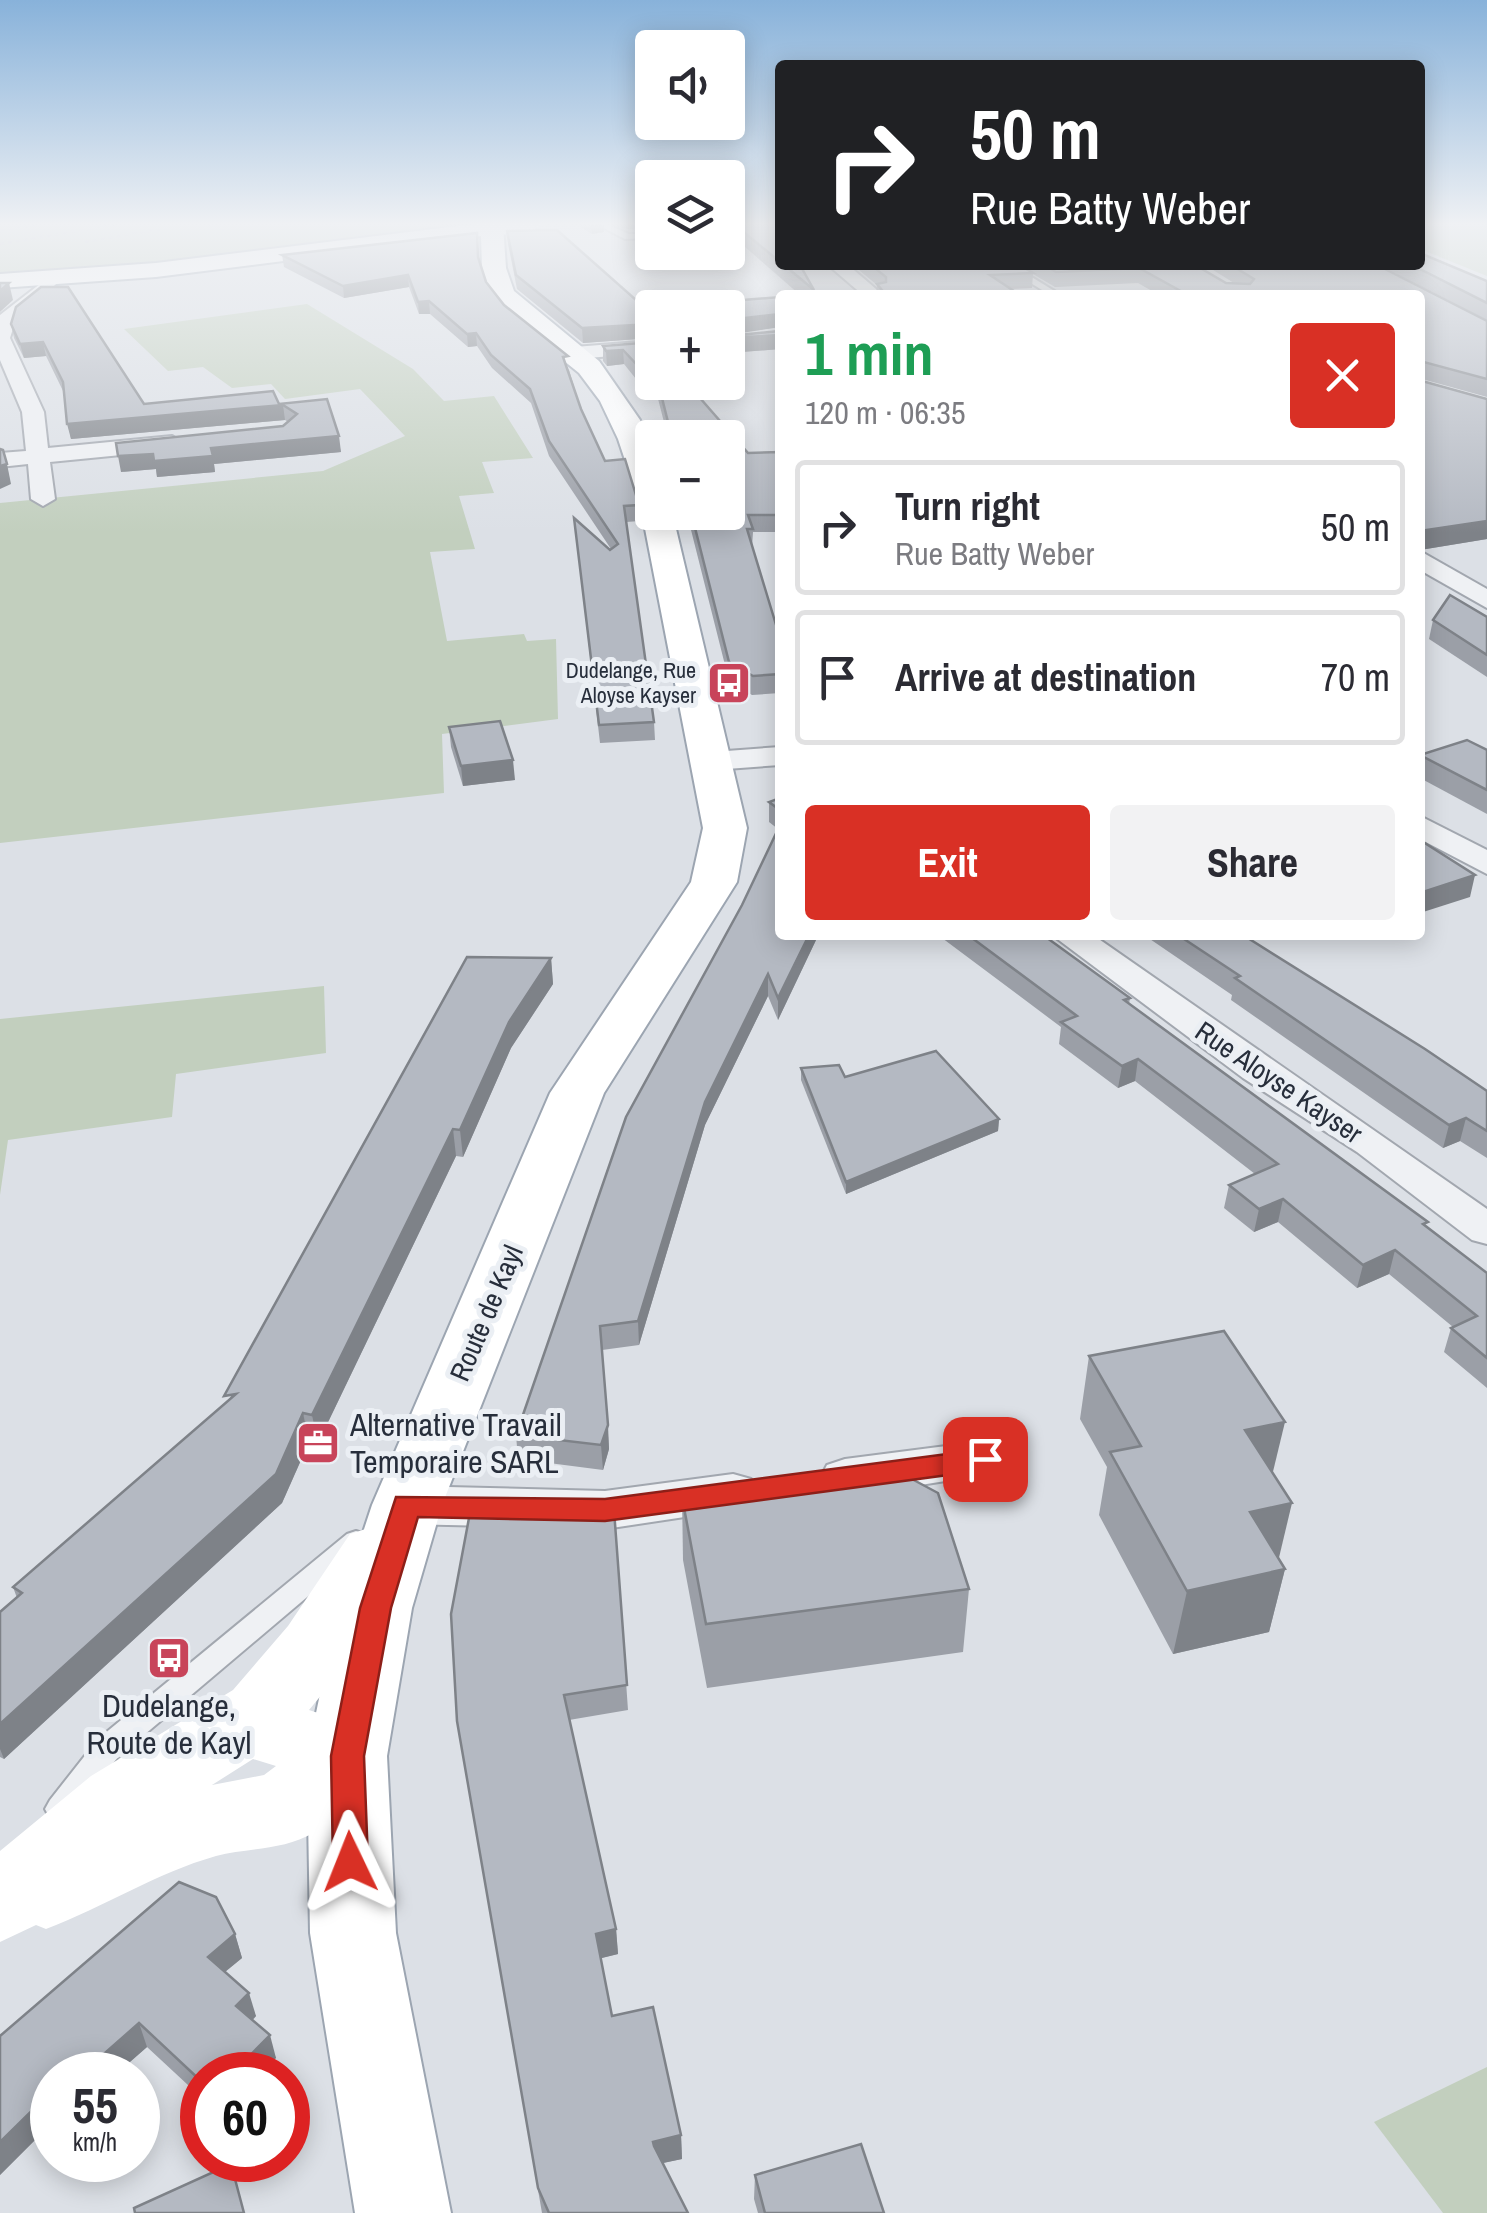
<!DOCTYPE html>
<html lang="en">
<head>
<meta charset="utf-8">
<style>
  body { margin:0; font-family:"Archivo Narrow",sans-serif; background:#f2f2f3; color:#2b2b33; height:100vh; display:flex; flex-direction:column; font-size:38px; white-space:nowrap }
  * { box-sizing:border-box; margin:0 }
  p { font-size:32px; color:#7c7c81 }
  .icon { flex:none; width:55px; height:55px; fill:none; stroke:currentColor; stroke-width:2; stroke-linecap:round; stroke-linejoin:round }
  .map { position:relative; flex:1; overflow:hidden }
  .drawer { position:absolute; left:775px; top:290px; width:650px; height:650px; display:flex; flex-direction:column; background:#fff; border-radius:10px; box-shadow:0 5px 25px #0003 }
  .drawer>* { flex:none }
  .guide { position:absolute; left:775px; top:60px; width:650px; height:210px; border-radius:10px; box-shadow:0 5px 25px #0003; background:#202124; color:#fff; overflow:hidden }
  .controls { position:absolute; left:635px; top:30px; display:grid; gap:20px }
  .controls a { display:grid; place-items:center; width:110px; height:110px; border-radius:10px; background:#fff; box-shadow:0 5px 25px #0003; font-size:50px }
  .speed { position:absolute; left:30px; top:2052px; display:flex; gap:20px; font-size:50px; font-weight:700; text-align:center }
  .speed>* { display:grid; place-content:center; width:130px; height:130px; border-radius:50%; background:#fff; box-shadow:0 5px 25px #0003; line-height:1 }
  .speed small { font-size:25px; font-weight:400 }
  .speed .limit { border:15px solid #d22; background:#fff; color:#111 }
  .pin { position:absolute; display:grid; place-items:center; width:85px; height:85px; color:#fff; margin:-42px; border-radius:20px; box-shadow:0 5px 15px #0006 }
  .me { position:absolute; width:110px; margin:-55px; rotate:358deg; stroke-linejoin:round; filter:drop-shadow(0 0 8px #0008) }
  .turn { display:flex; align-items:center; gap:35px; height:210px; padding:0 30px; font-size:45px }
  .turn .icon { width:130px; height:130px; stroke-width:2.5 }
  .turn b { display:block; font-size:70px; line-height:85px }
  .round { display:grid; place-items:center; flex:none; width:105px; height:105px; border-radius:10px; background:#f2f2f3 }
  .overview { display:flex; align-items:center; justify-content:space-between; height:170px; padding:0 30px }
  h1 { font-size:60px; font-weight:700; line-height:75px; color:#1e9e55 }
  .action { display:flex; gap:20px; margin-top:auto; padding:20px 30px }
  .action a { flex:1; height:115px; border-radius:10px; background:#d93025; color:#fff; font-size:40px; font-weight:700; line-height:115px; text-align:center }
  .action a+a { background:#f2f2f3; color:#2b2b33 }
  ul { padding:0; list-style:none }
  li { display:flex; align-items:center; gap:30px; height:135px; margin:0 20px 15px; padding:0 10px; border:5px solid #e1e1e2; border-radius:10px }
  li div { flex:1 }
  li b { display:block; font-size:38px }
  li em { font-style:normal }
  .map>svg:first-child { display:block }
  .green { fill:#c2cfbe }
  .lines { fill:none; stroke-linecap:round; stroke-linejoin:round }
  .service-casing { stroke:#a2a7af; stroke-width:4 }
  .minor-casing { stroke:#a2a7af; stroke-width:4 }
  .primary-casing { stroke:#9ca5b1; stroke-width:4 }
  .path { stroke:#bbbec4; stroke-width:2.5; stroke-dasharray:4 4; stroke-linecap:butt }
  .service { fill:#eff1f4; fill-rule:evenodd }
  .minor { fill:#eff1f4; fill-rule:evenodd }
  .secondary { fill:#fff; fill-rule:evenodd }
  .primary { fill:#fff; fill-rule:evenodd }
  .wall { fill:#9b9fa7 }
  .shaded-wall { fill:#7e8288 }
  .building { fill:#b4b9c2; stroke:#7e8288; stroke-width:2.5 }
  .route { fill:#d93025; stroke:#8d1f18; stroke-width:2.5 }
  .labels { text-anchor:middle; stroke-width:10; stroke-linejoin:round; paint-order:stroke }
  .far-poi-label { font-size:22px; fill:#272e3b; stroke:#ebeff4; text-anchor:end }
  .street-label { font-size:28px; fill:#272e3b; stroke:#ebeff4 }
  .near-poi-label { font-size:32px; fill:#272e3b; stroke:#ebeff4; text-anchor:start }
</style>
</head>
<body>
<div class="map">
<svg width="1487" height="2213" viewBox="0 0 1487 2213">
  <rect width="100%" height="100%" fill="#dce0e6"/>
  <g class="green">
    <polygon points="0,224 464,224 462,228 153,266 0,275"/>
    <polygon points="1420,224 1487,224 1487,276 1420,249"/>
    <polygon points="307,304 413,369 444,401 494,396 533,458 482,462 494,493 459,496 475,549 430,552 447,641 524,634 527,641 556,639 558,719 442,734 444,793 0,843 0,503 323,471 405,436 360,389 285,399 271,384 232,388 203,367 168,371 124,329"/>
    <polygon points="324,986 326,1053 176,1074 172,1117 8,1140 0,1195 0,1019"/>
    <polygon points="1487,2067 1487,2213 1443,2213 1374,2122"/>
  </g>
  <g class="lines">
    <g class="service-casing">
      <g id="service">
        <polygon points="596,224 606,224 629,234 652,234 652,238 625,239"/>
        <polygon points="1002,265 1012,265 1061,295 1050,295"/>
        <polygon points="356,1531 365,1534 369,1541 365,1548 118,1757 70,1818 60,1822 50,1818 45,1809 50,1800 98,1739 347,1534"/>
      </g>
    </g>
    <g class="minor-casing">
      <g id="minor">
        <polygon points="828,265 848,265 883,295 863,295"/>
        <polygon points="54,273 63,278 16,319 10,338 44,412 48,448 172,436 183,443 172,450 50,462 55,499 43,506 31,499 28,464 0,467 0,453 26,451 22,412 0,360 0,315"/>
        <polygon points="652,341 652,353 574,359 564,353 574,347"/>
        <polygon points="1420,551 1487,589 1487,608 1420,570"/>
        <polygon points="780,747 780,765 713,770 698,761 713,752"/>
        <polygon points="1420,816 1487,850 1487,874 1420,839"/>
        <polygon points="1052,935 1093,935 1487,1209 1487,1244 1472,1240 1357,1152 1243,1078"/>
        <polygon points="985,1441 1002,1446 1010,1459 1002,1472 845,1497 827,1491 820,1478 827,1465 845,1459"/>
        <polygon points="733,1474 751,1479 758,1493 751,1507 605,1529 407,1524 389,1519 382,1505 389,1491 407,1486 605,1491"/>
      </g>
    </g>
    <g class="primary-casing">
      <polygon id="primary" points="474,224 503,224 506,268 514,291 599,361 640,420 652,449 652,512 672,512 747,828 737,882 604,1093 442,1505 412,1608 387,1756 396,1933 451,2213 355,2213 310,1933 307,1756 338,1608 372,1505 550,1093 691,882 703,828 641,508 618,439 600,401 579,373 507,315 490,292 482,268 481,236 156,277 0,288 0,274 156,263"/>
    </g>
    <g class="path">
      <polyline points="207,224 224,230"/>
      <polyline points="0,231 42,224"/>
      <polyline points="85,242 190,224"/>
      <polyline points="0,244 118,224"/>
    </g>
    <use href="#service" class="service"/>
    <use href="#minor" class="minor"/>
    <g class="secondary">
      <path d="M 484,224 L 542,224 C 530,235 500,236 484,233 Z"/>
      <path d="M 375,1526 L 400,1534 L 411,1554 L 342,1670 L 309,1710 L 375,1732 L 387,1756 C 372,1786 342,1815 313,1833 C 285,1850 247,1848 216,1856 C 156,1873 104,1907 46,1929 L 36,1925 L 0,1942 L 0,1851 L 91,1776 L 233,1690 L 288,1626 L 350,1534 ZM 253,1759 L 276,1766 L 264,1775 L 212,1785 Z"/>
    </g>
    <use href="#primary" class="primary"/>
  </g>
  <g class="wall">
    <polygon points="576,224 604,224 604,232 592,234"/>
    <polygon points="607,224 652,224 652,226 628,229"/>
    <polygon points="728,224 779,224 780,265 800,265 814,290 814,294 800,295 728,232"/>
    <polygon points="507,231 645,308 780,297 780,329 780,327 728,334 728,336 780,331 780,349 728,353 728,308 652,308 652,382 686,382 748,453 780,452 780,532 753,532 752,547 777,628 780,627 780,693 752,695 729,681 688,518 677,518 674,512 728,512 728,438 668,438 654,383 640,384 624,364 607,366 603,361 603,346 652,342 652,338 583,343 517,289 508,244"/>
    <polygon points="282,255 478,259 486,282 504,305 569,370 581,409 605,461 639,505 640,521 626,522 654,722 655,740 600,743 574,518 610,550 611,549 549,456 531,403 492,368 477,346 468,347 430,314 419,314 409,287 344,298 284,267"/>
    <polygon points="853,265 1195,265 1226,283 1234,283 1205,265 1420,265 1487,281 1487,320 1385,268 1381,267 1487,321 1487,397 1422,379 1422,381 1487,399 1487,539 1420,550 1420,295 1159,295 1138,283 1055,287 1033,274 1032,288 1011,289 1020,295 876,295 877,285"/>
    <polygon points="11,324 144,404 279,404 327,399 341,452 214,464 215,472 157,477 156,469 121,472 283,426 288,422 285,420 71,439 64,393 46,356 24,358 14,338"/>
    <polygon points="1487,617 1487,677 1429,639 1433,620"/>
    <polygon points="449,727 515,780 463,786 451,747"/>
    <polygon points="1487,750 1487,814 1420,778 1420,755"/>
    <polygon points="780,798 780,935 816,935 816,940 778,1020 768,996 705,1125 639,1345 602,1350 609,1449 603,1470 518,1459 516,1435 742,905 778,829 769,822 769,802"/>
    <polygon points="938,935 1043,935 1130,998 1129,1004 1487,1273 1487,1388 1444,1352 1451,1328 1453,1327 1389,1274 1357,1288 1278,1222 1254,1232 1224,1208 1229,1185 1255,1174 1135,1081 1118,1088 1059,1044 1061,1027"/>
    <polygon points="1144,935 1243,935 1487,1091 1487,1158 1460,1141 1443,1148 1231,1000 1232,995"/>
    <polygon points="551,958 553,984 511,1048 463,1157 456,1156 318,1443 309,1442 282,1503 4,1759 0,1757 0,1612 17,1598 13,1587 226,1403"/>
    <polygon points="801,1068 845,1077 999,1119 998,1131 846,1194 801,1080"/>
    <polygon points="1089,1356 1273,1473 1279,1558 1285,1569 1269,1632 1173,1654 1099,1515 1107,1467 1080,1419"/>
    <polygon points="682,1497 969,1589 963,1652 707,1688 683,1560"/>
    <polygon points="614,1510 628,1710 569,1720 616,1929 618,1954 601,1958 612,2016 681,2135 682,2159 662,2163 688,2213 542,2213 461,1746"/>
    <polygon points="235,1934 242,1958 225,1972 256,2016 253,2020 276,2058 202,2075 202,2098 147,2047 115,2075 52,2075 52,2123 0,2175 0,2036"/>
    <polygon points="755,2175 884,2213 758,2213 754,2199"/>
  </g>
  <g class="shaded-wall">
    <polygon points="591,224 604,224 604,232 592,234"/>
    <polygon points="628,224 652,224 652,226 628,229"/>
    <polygon points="408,275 409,287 344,298 343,286"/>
    <polygon points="9,283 13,300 0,312 0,291"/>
    <polygon points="429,301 430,314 419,314 418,302"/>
    <polygon points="780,313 780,327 728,335 728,320"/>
    <polygon points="652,324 652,338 583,343 582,328"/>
    <polygon points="476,333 477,346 468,347 467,334"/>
    <polygon points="780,335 780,349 728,353 728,338"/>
    <polygon points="43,342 46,356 24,358 20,344"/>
    <polygon points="623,350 624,364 607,366 606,351"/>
    <polygon points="283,405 285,420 71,439 67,424"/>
    <polygon points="339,436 341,452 214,464 215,472 157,477 156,469 121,472 118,456"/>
    <polygon points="7,464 11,484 0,489 0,466"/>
    <polygon points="1487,521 1487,539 1420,550 1420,531"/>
    <polygon points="513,760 515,780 463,786 461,766"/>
    <polygon points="1475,875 1470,897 1420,913 1420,893"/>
    <polygon points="809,935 816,935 816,940 778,1020 778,998"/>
    <polygon points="551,958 553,984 511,1048 463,1157 460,1130 509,1022"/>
    <polygon points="768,974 768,996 705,1125 639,1345 638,1321 705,1102"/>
    <polygon points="1138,1059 1135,1081 1118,1088 1122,1066"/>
    <polygon points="1466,1118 1460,1141 1443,1148 1449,1125"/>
    <polygon points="999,1119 998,1131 846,1194 846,1182"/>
    <polygon points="453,1129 456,1156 318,1443 312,1415"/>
    <polygon points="1283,1199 1278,1222 1254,1232 1259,1209"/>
    <polygon points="1395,1250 1389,1274 1357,1288 1363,1265"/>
    <polygon points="303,1413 309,1442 282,1503 4,1759 0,1749 0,1724"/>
    <polygon points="1285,1422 1270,1484 1245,1430"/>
    <polygon points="608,1425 609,1449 603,1470 601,1445"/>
    <polygon points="1292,1503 1277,1566 1250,1512"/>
    <polygon points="1285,1569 1269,1632 1173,1654 1187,1591"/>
    <polygon points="616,1929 618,1954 598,1959 596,1934"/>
    <polygon points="235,1934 242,1958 215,1980 208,1957"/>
    <polygon points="249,1993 256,2016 243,2029 236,2006"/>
    <polygon points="139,2023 147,2047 115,2075 80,2075"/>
    <polygon points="270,2035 276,2058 260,2075 231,2075"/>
    <polygon points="52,2091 52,2123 0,2175 0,2142"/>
    <polygon points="681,2135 682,2159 654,2165 653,2142"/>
  </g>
  <g class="building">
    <polygon points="734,224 779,224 780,262"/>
    <polygon points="557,230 645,308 780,297 780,314 728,320 728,308 652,308 652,324 582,328 516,275 507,231"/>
    <polygon points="477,233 478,257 486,282 504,305 568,356 563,357 581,409 605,461 625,459 639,505 624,506 654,722 599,725 574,518 610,550 618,544 549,441 530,389 491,355 476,333 467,334 429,301 418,302 408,275 343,286 282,255"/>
    <polygon points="1420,253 1487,281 1487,303 1412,265 1420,265"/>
    <polygon points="784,265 800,265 814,290"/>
    <polygon points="871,265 1020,265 1033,273 990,275 1020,295 886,295 877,284 886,282 886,277"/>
    <polygon points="1045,265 1061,265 1069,269 1080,265 1195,265 1226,283 1250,284 1254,279 1231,265 1377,265 1487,321 1487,379 1424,362 1420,365 1420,295 1188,295 1139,268 1056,272"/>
    <polygon points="0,283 9,283 0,291"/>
    <polygon points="41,287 68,287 144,404 273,391 279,404 327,399 339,436 211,448 213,456 154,461 153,454 118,456 116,443 283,426 297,414 283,405 67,424 63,382 43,342 20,344 11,324 16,307"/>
    <polygon points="780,331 780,335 728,338 728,333 728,336"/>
    <polygon points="652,337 652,368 640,368 623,350 606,351 603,346 652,342"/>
    <polygon points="1420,368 1422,381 1487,399 1487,521 1420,531"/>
    <polygon points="658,382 686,382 748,453 780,452 780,515 748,515 753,529 747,529 777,628 780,627 780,674 753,676 729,662 691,512 728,512 728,438 672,438"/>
    <polygon points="0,449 3,450 7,464 0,466"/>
    <polygon points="1450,595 1487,617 1487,655 1433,620"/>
    <polygon points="500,721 513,760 461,766 449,727"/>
    <polygon points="1467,740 1487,750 1487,790 1420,755"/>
    <polygon points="780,798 780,810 769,802"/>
    <polygon points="780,825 780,935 809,935 778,998 768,974 705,1102 638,1321 600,1326 608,1425 601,1445 516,1435 626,1117 742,905"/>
    <polygon points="1420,840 1475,875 1420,893"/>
    <polygon points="968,935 1043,935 1130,998 1124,1000 1428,1222 1423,1224 1487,1273 1487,1358 1451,1328 1477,1316 1395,1250 1363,1265 1283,1199 1259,1209 1229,1185 1278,1164 1138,1059 1122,1066 1061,1022 1077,1016"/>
    <polygon points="1178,935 1243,935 1425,1049 1487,1091 1487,1131 1466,1118 1449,1125 1235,978 1240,976"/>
    <polygon points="467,957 551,958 509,1022 460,1130 453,1129 312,1415 303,1413 276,1474 0,1724 0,1612 22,1593 13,1587 236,1394 224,1396"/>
    <polygon points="936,1051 999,1119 846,1182 801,1068 839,1065 845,1077"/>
    <polygon points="1224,1331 1285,1422 1245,1430 1292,1503 1250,1512 1285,1569 1187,1591 1110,1452 1141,1446 1089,1356"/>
    <polygon points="895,1470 938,1493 969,1589 706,1624 682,1497"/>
    <polygon points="614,1510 627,1685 564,1695 616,1929 596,1934 612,2016 653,2007 681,2135 653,2142 654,2146 688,2213 549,2213 538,2188 457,1721 451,1614 469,1518"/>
    <polygon points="179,1882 216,1897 235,1934 208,1957 249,1993 236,2006 270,2035 231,2075 202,2075 202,2082 139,2023 80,2075 52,2075 52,2091 0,2142 0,2036"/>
    <polygon points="861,2144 884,2213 765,2213 755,2175"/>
    <polygon points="231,2164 244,2213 135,2213 134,2208"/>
  </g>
  <linearGradient id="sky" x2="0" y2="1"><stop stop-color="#88b2da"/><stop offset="0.42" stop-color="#eff1f4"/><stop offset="1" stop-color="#eff1f4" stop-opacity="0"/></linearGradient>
  <rect width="1487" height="533" fill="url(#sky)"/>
  <polygon class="route" points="985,1449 999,1459 985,1470 605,1521 418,1517 391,1608 364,1756 368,1862 363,1873 350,1878 338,1873 333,1862 331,1756 360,1608 396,1497 605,1499"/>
  <defs>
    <g id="bus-square" transform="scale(2.25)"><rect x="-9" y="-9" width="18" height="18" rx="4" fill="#c8445a" stroke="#ebeff4"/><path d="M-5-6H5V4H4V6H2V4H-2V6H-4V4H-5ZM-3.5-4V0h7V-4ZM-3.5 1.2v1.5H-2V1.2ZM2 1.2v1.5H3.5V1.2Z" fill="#fff"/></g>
    <g id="office-square" transform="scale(2.25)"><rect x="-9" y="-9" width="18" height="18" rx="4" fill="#c8445a" stroke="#ebeff4"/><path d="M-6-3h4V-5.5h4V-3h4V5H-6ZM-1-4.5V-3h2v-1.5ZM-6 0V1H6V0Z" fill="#fff"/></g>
  </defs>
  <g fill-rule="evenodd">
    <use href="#bus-square" x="729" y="683"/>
    <use href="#office-square" x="318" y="1443"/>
    <use href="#bus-square" x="169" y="1658"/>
  </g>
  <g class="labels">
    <g class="far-poi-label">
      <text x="696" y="678">Dudelange, Rue<tspan x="696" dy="25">Aloyse Kayser</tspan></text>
    </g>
    <g class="street-label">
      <text transform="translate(1279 1082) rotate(34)" y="10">Rue Aloyse Kayser</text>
      <text transform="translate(486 1313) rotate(-67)" y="10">Route de Kayl</text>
    </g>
    <g class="near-poi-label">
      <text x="350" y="1436">Alternative Travail<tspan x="350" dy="37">Temporaire SARL</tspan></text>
      <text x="169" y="1717" text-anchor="middle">Dudelange,<tspan x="169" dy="37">Route de Kayl</tspan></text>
    </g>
  </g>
</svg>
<div class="controls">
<a><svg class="icon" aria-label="sound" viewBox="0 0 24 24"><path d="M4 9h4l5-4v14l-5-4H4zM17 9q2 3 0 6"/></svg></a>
<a><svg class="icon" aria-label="layers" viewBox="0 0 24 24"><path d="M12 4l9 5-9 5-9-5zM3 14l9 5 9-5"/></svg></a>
<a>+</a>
<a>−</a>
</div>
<div class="speed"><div>55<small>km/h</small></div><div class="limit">60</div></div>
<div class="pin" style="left:985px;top:1459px;background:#d93025"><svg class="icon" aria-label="arrive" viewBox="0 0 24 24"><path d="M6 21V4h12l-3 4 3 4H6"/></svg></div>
<svg class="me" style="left:350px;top:1862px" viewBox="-20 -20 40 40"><path d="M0-17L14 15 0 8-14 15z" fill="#d93025" stroke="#fff" stroke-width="4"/></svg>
<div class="guide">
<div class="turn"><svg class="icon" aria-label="right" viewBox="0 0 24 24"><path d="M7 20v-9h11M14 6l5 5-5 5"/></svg><div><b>50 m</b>Rue Batty Weber</div></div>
</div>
<section class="drawer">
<div class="overview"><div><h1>1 min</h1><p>120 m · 06:35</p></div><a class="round" style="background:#d93025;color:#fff"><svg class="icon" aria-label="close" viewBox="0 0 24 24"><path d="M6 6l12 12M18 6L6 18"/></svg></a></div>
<ul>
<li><svg class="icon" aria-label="right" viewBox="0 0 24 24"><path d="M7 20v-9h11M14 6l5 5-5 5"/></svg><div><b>Turn right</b><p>Rue Batty Weber</p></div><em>50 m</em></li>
<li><svg class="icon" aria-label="arrive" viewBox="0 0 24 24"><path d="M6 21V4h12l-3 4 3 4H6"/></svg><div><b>Arrive at destination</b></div><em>70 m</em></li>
</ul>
<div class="action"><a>Exit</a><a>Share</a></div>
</section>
</div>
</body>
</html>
